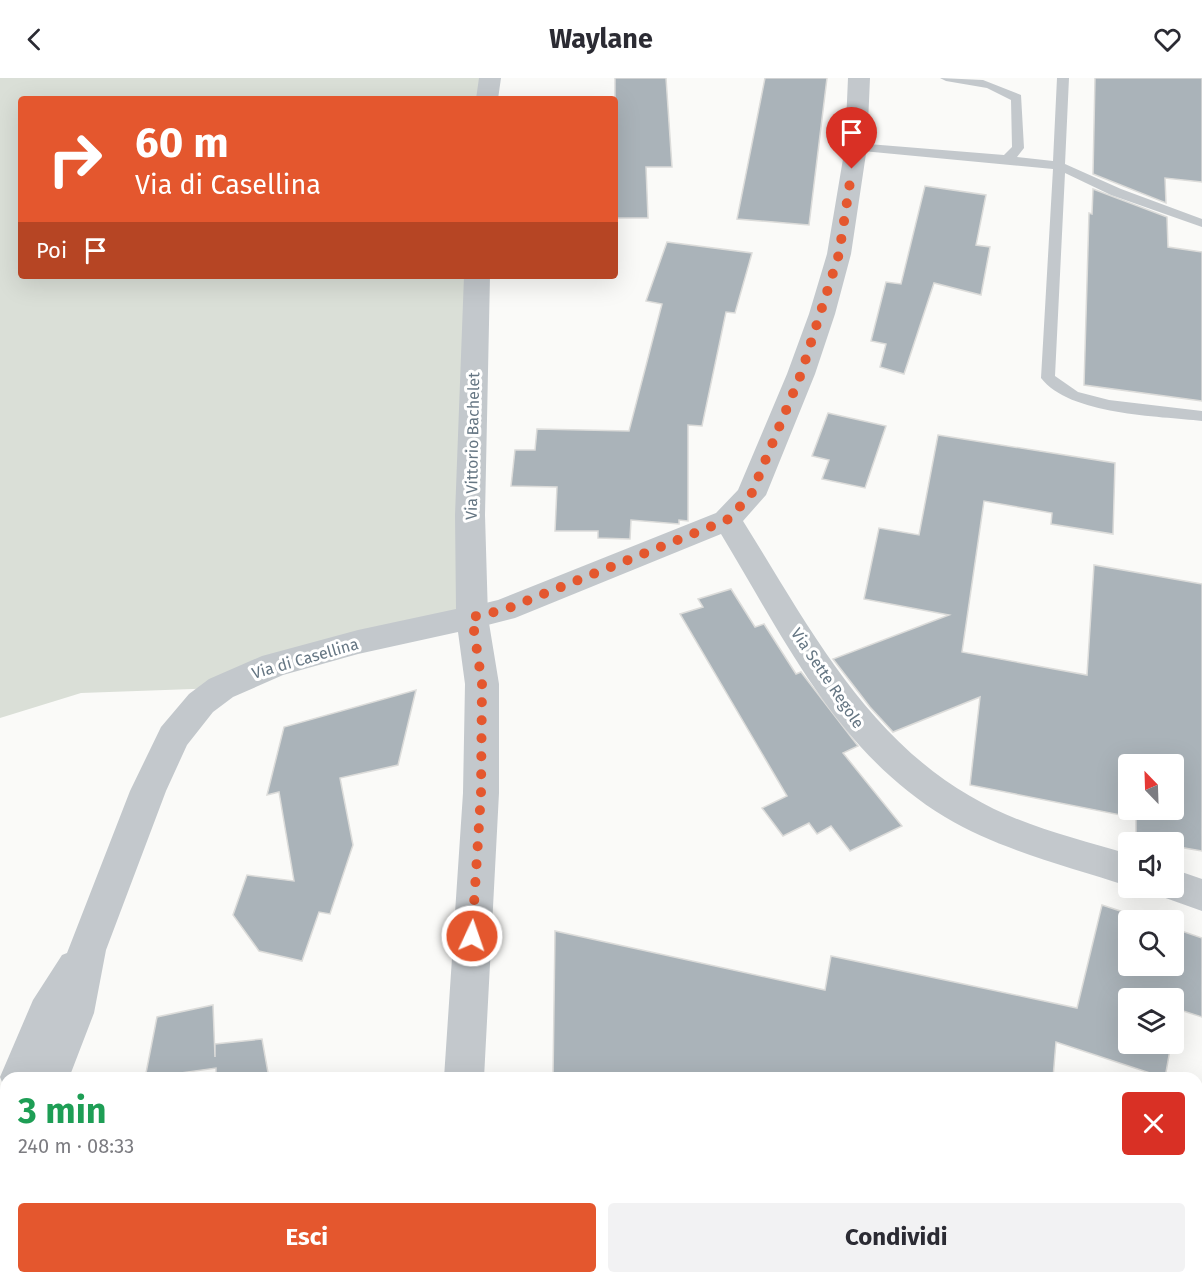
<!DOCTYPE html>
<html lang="it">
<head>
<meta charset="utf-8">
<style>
  body { margin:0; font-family:"Fira Sans",sans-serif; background:#f2f2f3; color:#2b2b33; height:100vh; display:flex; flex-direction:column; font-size:22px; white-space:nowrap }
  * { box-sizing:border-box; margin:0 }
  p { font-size:20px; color:#7c7c81 }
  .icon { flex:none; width:33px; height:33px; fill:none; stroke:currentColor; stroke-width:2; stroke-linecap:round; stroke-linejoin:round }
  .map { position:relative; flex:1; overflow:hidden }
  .side { position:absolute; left:0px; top:994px; width:1203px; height:212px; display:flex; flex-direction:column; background:#fff; border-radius:18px 18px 0 0; box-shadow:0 6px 24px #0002 }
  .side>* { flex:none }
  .banner { position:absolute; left:18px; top:18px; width:600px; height:183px; border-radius:6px; box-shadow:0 6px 24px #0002; background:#e4572e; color:#fff; overflow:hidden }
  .needle { width:39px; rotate:337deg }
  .buttons { position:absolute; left:1118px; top:676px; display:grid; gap:12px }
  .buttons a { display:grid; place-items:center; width:66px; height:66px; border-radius:6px; background:#fff; box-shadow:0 6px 24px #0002; font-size:30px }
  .pin { position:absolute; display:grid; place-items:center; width:51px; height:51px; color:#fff; margin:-62px -26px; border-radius:50% 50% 50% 0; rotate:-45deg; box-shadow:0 0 6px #0007 }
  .pin .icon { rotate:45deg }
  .me { position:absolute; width:66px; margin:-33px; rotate:3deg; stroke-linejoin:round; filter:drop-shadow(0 0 4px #0008) }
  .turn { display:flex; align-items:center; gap:21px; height:126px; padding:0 18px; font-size:27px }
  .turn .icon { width:78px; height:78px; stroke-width:2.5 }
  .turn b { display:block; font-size:42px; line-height:51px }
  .then { display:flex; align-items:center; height:57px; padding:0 18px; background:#0003; gap:12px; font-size:22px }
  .round { display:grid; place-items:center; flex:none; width:63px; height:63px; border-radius:6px; background:#f2f2f3 }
  .overview { display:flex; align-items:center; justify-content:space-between; height:102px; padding:0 18px }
  h1 { font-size:36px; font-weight:700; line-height:45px; color:#1e9e55 }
  .cta { display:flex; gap:12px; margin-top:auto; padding:12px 18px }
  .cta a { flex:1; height:69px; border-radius:6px; background:#e4572e; color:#fff; font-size:24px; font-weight:700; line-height:69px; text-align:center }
  .cta a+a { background:#f2f2f3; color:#2b2b33 }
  header { display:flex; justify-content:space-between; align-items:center; height:78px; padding:0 18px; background:#fff; font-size:27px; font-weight:700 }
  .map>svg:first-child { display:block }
  .green { fill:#dadfd7 }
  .building { fill:#aab3b9; stroke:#dcdcda; stroke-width:1.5; fill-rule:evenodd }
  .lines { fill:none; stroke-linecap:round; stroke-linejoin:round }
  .service { fill:#c3c8cc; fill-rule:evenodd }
  .minor { fill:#c3c8cc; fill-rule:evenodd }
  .tertiary { fill:#c3c8cc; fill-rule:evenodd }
  .route { stroke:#e4572e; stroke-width:10; stroke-dasharray:0 18 }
  .labels { text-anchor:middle; stroke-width:6; stroke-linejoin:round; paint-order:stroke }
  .street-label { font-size:16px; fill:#657683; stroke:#fff }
</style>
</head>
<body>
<header><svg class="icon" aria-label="back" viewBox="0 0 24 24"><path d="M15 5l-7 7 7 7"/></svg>Waylane<svg class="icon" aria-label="heart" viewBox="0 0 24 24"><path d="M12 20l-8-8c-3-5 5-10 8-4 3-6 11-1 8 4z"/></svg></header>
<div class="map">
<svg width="1202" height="1205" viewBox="0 0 1202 1205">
  <rect width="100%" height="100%" fill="#fafaf8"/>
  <polygon class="green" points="0,0 490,0 487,21 21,21 21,198 477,198 472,539 221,610 81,615 0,640"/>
  <g class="building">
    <polygon points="615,0 666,0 672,89 646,89 648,140 615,140"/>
    <polygon points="765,0 827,0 809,147 737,141"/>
    <polygon points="1095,0 1202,0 1202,104 1165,100 1166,125 1093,96"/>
    <polygon points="925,108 986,117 976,167 990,169 981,217 934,205 904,296 880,289 886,266 871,263 886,204 901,206"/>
    <polygon points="1093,111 1167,139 1168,169 1202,174 1202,323 1084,307 1089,135 1092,136"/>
    <polygon points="667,164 752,175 735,235 726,234 702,348 688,347 688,443 679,442 679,446 631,442 630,461 598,460 598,453 555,453 557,409 511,408 515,372 535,372 537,351 629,353 662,226 646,223"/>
    <polygon points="828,335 886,348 865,410 822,401 829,382 812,378"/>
    <path d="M 938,357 L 1115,385 L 1113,456 L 1051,446 L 1052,435 L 984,423 L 962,574 L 1087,597 L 1094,487 L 1202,506 L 1202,773 L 1173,768 L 1173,765 L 1136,761 L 1136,740 L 970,707 L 980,619 L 893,654 L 870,629 L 833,581 L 949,537 L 864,521 L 879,450 L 919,457 ZM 1128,687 L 1173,687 L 1173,732 L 1128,732 Z"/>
    <polygon points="731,511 755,549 764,546 796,596 801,594 858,668 843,675 902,748 850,773 831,748 817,756 809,745 783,758 762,730 787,718 680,536 703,529 698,521"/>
    <polygon points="416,612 398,687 340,700 353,767 330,836 319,834 302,883 259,873 233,837 247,797 294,803 279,714 267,717 284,649"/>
    <polygon points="1102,827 1151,843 1128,843 1128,888 1173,888 1173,850 1202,860 1202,939 1177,931 1173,954 1173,921 1128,921 1128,966 1171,966 1165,1000 1056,964 1053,1000 553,1000 555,853 825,912 831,878 1077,930"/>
    <polygon points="213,927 215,979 215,966 262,961 269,1000 216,1000 216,990 145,1000 157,939"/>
  </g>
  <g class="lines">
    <g class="service">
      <path d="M 940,0 L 983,2 L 1021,17 L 1024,70 L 1017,79 L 1053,83 L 1057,0 L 1069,0 L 1065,86 L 1121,111 L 1202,141 L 1202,149 L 1111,117 L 1065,95 L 1055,298 L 1078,314 L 1109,322 L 1202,333 L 1202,343 C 1159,338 1069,337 1041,300 L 1053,91 L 852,72 L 852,66 L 856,65 L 1004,77 L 1012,69 L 1011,22 L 987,10 L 946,3 Z"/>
      <polygon points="773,1200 813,1200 815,1205 775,1205"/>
    </g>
    <g class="minor">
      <path d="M 848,0 L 870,0 L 867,69 L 851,176 L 835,236 L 815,296 L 766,417 L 743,443 C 807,545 863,656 970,718 C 1018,747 1075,760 1128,776 L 1128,808 C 1067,788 1000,772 945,739 C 837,674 784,560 721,456 L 515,540 L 472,551 L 461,547 L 456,539 L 461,531 L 498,522 L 716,435 L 738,412 L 787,296 L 809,236 L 827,176 L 845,69 Z"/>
      <polygon points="1173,791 1202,801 1202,833 1160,818 1156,810 1173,810"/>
    </g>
    <g class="tertiary">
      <polygon points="479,0 501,0 498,21 476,21"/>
      <polygon points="464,198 490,198 485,437 488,539 499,606 499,715 484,1000 444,1000 463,715 465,606 458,554 358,576 283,597 233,619 213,634 187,667 166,713 106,872 94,935 69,1000 6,1000 6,1014 0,999 33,922 62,877 67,875 130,713 161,649 189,616 209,601 262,578 358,552 456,531 455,437"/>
      <polygon points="6,1016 6,1070 0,1072 0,1019"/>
      <polygon points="6,1093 6,1148 0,1151 0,1095"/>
      <rect x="429" y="1200" width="44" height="5"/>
    </g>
  </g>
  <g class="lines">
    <polyline class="route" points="472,858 481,715 482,606 472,539 504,532 727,442 751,417 801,296 839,176 852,91"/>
  </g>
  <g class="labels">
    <g class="street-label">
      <text transform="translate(472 368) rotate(-89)" y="6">Via Vittorio Bachelet</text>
      <text transform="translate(305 580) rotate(-16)" y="6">Via di Casellina</text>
      <text transform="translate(828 600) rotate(56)" y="6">Via Sette Regole</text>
    </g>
  </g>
</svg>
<div class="buttons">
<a><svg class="needle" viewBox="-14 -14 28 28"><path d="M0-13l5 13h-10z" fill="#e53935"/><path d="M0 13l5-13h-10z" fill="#7c7c81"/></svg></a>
<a><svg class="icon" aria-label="sound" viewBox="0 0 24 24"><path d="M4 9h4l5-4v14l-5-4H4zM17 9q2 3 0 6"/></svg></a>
<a><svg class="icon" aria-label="search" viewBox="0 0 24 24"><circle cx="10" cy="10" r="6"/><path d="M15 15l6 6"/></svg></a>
<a><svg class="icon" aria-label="layers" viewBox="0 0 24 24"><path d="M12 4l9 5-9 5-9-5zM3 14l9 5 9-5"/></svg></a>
</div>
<div class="pin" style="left:852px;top:91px;background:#d93025"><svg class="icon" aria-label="arrive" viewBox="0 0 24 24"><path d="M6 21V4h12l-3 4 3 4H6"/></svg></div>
<svg class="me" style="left:472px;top:858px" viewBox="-20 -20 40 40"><circle r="17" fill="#e4572e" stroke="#fff" stroke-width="3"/><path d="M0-11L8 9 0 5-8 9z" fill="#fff"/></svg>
<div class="banner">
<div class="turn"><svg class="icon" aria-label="right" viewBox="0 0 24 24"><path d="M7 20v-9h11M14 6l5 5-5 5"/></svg><div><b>60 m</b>Via di Casellina</div></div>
<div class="then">Poi<svg class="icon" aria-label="arrive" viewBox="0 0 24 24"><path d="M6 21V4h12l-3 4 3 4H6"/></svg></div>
</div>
<section class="side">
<div class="overview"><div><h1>3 min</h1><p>240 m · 08:33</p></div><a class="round" style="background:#d93025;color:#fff"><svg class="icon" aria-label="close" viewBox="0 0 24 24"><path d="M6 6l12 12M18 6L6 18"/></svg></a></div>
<div class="cta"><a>Esci</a><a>Condividi</a></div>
</section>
</div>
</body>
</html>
